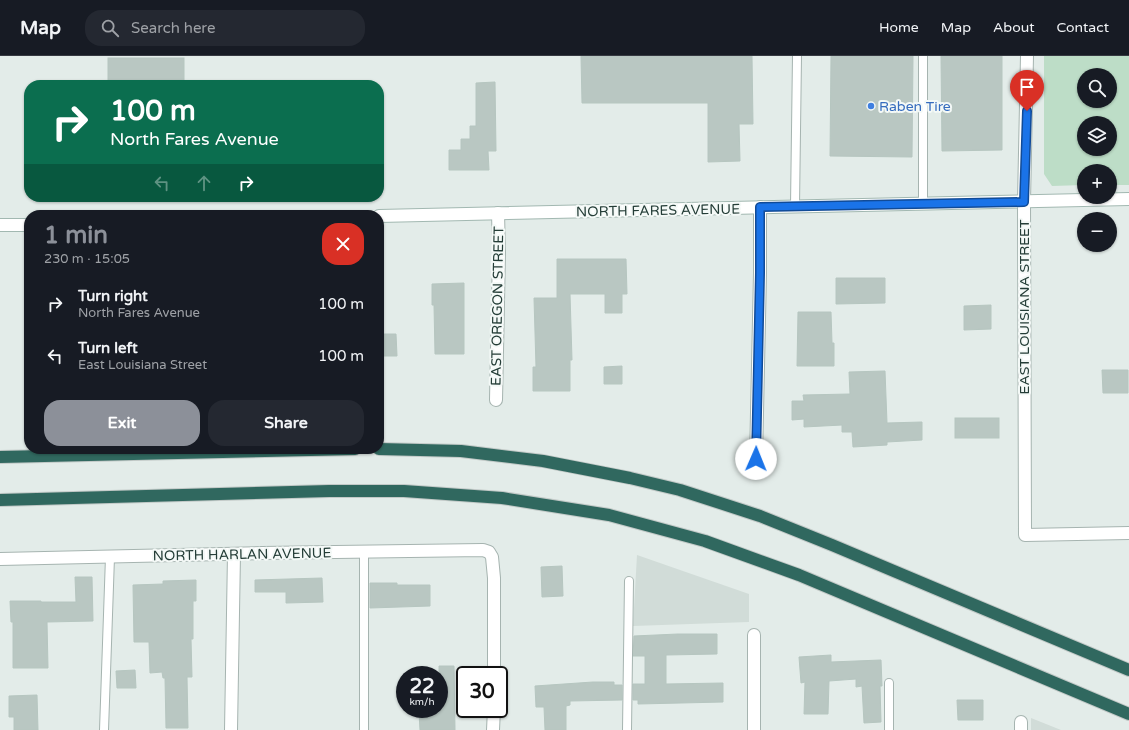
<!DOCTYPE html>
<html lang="en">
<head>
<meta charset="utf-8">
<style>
  body { margin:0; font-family:"Varela Round",sans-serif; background:#242831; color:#f1f3f6; height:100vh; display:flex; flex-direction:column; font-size:15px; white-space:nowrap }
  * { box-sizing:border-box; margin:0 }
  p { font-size:13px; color:#9ea1a6 }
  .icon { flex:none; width:22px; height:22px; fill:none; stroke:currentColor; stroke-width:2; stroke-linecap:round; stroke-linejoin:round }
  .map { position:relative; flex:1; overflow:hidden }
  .panel { position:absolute; left:24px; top:154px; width:360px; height:244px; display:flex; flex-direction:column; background:#171b24; border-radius:16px; box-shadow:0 1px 3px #0004 }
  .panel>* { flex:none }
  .hud { position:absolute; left:24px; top:24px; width:360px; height:122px; border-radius:16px; box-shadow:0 1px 3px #0004; background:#0b6e4f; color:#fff; overflow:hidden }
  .controls { position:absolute; left:1077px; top:12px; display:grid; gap:8px }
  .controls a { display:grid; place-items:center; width:40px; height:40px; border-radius:50%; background:#171b24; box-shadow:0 1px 3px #0004; font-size:20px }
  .speed { position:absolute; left:396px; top:610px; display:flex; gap:8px; font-size:20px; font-weight:700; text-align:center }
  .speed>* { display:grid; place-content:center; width:52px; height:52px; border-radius:50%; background:#171b24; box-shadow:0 1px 3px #0004; line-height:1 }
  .speed small { font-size:10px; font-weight:400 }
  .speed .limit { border:2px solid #111; border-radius:6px; background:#fff; color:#111 }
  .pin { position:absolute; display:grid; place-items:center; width:34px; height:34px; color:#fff; margin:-41px -17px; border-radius:50% 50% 50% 0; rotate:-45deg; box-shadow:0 0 4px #0007 }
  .pin .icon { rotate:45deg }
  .me { position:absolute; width:44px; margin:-22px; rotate:1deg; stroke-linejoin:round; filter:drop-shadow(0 0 3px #0008) }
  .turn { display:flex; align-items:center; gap:14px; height:84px; padding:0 20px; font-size:18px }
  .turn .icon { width:52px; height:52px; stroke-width:2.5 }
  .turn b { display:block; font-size:28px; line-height:34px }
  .lanes { display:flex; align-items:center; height:38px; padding:0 20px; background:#0003; justify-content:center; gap:20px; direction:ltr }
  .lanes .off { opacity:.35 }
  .round { display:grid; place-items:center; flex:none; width:42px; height:42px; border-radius:16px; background:#242831 }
  .head { display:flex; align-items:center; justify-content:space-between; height:68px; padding:0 20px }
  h1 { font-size:24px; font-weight:700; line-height:30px; color:#8c9099 }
  .cta { display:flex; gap:8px; margin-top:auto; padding:8px 20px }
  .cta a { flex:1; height:46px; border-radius:16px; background:#8c9099; color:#fff; font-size:16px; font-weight:700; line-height:46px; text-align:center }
  .cta a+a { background:#242831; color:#f1f3f6 }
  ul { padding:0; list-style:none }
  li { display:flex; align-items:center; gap:12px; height:52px; padding:0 20px }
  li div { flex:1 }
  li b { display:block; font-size:15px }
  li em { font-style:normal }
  header { display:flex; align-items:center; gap:24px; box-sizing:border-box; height:56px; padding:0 20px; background:#171b24; border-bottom:1px solid #363941 }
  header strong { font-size:19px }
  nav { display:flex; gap:22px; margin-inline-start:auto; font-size:14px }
  .search { width:280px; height:36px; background:#242831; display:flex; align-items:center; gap:10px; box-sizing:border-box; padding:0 14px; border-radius:16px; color:#9ea1a6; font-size:15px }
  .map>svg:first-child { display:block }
  .built { fill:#d1dcd8 }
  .green { fill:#bdddc7; fill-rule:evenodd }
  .building { fill:#b9c7c2; stroke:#b6c6c0 }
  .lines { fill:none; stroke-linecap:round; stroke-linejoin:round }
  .lane-casing { stroke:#a6b4b0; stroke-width:10 }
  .street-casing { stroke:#a6b4b0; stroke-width:14 }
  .secondary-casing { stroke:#a2b8b1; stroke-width:14 }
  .highway-casing { stroke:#c2c9c7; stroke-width:14 }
  .lane { stroke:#fff; stroke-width:8 }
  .street { stroke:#fff; stroke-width:12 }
  .secondary { stroke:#fff; stroke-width:12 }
  .highway { stroke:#30685f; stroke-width:12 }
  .route-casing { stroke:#114b97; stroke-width:10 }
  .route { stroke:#1a73e8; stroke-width:7 }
  .shop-dot { fill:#3f7fe0; stroke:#f4f9f7; stroke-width:1.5 }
  .labels { text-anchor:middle; stroke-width:4; stroke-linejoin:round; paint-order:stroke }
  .shop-label { font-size:14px; fill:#366cbe; stroke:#f4f9f7; text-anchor:start }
  .street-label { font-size:14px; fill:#243d37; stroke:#f4f9f7 }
</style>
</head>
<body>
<header>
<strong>Map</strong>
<div class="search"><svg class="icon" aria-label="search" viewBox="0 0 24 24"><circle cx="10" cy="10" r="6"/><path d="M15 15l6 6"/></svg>Search here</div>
<nav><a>Home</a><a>Map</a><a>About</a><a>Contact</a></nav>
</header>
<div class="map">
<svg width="1129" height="674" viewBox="0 0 1129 674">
  <rect width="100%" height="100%" fill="#e3ece9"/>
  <g class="built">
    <polygon points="637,499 749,538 749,566 633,570"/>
    <polygon points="1031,662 1061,674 1031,674"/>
  </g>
  <path class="green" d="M 1044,0 L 1129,0 L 1129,129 L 1110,129 L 1110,115 L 1084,115 L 1084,129 L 1052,130 L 1044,118 ZM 1084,19 L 1110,19 L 1110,45 L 1084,45 ZM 1084,67 L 1110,67 L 1110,93 L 1084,93 Z"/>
  <g class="building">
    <polygon points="581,0 752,0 753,68 739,68 740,105 708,106 708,47 582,47"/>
    <polygon points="831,0 913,0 912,101 830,100"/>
    <polygon points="941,0 1002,0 1002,94 942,95"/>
    <rect x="108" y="2" width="76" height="27"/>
    <polygon points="495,26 496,95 488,95 489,114 449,114 449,94 461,94 461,83 470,83 470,70 476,70 476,27"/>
    <polygon points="557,203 626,203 627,238 622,238 622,257 605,257 605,238 570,238 572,304 570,304 570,335 533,335 533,311 536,311 534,242 557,242"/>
    <polygon points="836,222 885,222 885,247 836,248"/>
    <polygon points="464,227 464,298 435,298 434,249 432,249 432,228"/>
    <polygon points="991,249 991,273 964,274 964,250"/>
    <polygon points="798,256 831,256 832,287 834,287 834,310 797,310"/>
    <polygon points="379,278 396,278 397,300 379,300"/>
    <polygon points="622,310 622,328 604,328 604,311"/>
    <polygon points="1102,314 1128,314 1128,337 1103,337"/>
    <polygon points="885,315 887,367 922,366 922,384 887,386 887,389 853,391 852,376 842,376 842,369 804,371 804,363 792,364 792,345 804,345 803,339 850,338 849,316"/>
    <rect x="955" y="362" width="44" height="20"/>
    <polygon points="562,510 563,540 542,541 541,511"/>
    <polygon points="75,521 92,521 93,565 47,566 48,612 13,612 13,566 11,566 10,545 41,545 41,546 76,546"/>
    <polygon points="322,522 323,546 286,547 286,536 255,536 255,524"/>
    <polygon points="196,524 196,545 193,545 193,583 191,583 192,621 187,621 188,672 166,672 165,622 163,622 162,616 150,617 149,586 134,586 133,529 163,528 163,525"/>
    <polygon points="370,527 397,527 397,529 430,529 430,550 370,552"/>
    <polygon points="678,578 717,578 717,598 666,599 666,628 723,627 723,646 638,648 638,644 633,644 633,628 645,628 645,600 633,600 634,580"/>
    <polygon points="831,599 831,606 881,604 882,630 880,630 881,666 864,667 862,630 856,631 856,623 829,625 828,658 804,658 805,626 801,627 799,601"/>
    <polygon points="439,610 454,610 455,674 420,674 419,657 439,657"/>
    <polygon points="135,614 136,632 117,632 116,615"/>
    <polygon points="593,626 614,626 614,629 622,629 622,644 570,645 570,649 566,650 566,674 545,674 544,651 536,651 535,630"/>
    <polygon points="37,639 38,674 14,674 14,661 9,661 9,640"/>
    <polygon points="957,644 983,644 983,664 958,664"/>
  </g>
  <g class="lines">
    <g class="lane-casing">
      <g id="lane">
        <polyline points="923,0 923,148"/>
        <polyline points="795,150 797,0"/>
        <polyline points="364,496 364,674"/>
        <polyline points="104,674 110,501"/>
        <polyline points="627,674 629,525"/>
        <polyline points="889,674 889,627"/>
      </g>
    </g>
    <g class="street-casing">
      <g id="street">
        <polyline points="1027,0 1024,145 1025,479 1129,477"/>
        <polyline points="496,344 499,197 498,157"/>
        <polyline points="756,403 760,217 760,151"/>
        <polyline points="0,503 262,497 483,494 489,496 492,501 494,522 494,619"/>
        <polyline points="754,579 754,674"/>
        <polyline points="231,674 234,498"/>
        <polyline points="493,674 494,653"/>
        <polyline points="1021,674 1021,666"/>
      </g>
    </g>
    <g class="secondary-casing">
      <g id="secondary">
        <polyline points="379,160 1129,143"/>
        <polyline points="0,169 29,169"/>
      </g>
    </g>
    <g class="highway-casing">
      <g id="highway">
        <polyline points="379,393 461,395 543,405 630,422 680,434 760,460 832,489 1129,614"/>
        <polyline points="0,401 355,393"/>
        <polyline points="0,444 329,435 404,435 502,442 609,459 705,485 799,519 1129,658"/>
      </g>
    </g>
    <use href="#lane" class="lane"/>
    <use href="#street" class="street"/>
    <use href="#secondary" class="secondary"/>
    <use href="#highway" class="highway"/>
  </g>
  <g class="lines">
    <g class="route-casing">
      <polyline id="route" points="756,403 760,217 760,151 1024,146 1027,55"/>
    </g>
    <use href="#route" class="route"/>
  </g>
  <circle class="shop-dot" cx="871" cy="50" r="4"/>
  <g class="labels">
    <g class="shop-label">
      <text x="879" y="55">Raben Tire</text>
    </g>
    <g class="street-label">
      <text transform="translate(658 154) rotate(-1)" y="5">NORTH FARES AVENUE</text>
      <text transform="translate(497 250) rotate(-89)" y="5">EAST OREGON STREET</text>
      <text transform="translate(1024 251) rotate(-90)" y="5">EAST LOUISIANA STREET</text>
      <text transform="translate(242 498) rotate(-1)" y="5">NORTH HARLAN AVENUE</text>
    </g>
  </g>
</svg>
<div class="controls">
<a><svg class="icon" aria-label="search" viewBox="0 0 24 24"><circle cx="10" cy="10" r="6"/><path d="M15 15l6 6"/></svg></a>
<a><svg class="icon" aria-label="layers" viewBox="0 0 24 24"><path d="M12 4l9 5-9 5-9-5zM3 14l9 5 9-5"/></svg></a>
<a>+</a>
<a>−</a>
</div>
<div class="speed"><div>22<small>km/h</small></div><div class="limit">30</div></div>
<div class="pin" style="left:1027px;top:55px;background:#d93025"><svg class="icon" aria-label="arrive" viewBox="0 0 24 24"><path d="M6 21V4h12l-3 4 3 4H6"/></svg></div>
<svg class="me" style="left:756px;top:403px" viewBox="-20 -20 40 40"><circle r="19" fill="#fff"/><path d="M0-13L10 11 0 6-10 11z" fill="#1a73e8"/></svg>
<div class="hud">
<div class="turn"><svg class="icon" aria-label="right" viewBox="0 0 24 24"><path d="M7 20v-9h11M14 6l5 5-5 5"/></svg><div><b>100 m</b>North Fares Avenue</div></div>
<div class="lanes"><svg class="icon off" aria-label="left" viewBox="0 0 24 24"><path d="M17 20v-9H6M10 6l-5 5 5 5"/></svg><svg class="icon off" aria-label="ahead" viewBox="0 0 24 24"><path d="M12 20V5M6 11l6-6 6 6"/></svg><svg class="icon" aria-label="right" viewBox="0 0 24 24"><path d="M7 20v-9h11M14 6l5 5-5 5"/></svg></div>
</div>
<section class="panel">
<div class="head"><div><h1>1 min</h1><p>230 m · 15:05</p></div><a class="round" style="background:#d93025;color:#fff"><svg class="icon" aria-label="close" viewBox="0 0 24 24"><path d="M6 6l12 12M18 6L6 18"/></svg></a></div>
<ul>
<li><svg class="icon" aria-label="right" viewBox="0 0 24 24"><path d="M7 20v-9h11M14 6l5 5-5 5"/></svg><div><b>Turn right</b><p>North Fares Avenue</p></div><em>100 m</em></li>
<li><svg class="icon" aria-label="left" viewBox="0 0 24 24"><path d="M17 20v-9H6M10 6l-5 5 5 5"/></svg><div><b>Turn left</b><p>East Louisiana Street</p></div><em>100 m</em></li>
</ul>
<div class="cta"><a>Exit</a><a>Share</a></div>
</section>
</div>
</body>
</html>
